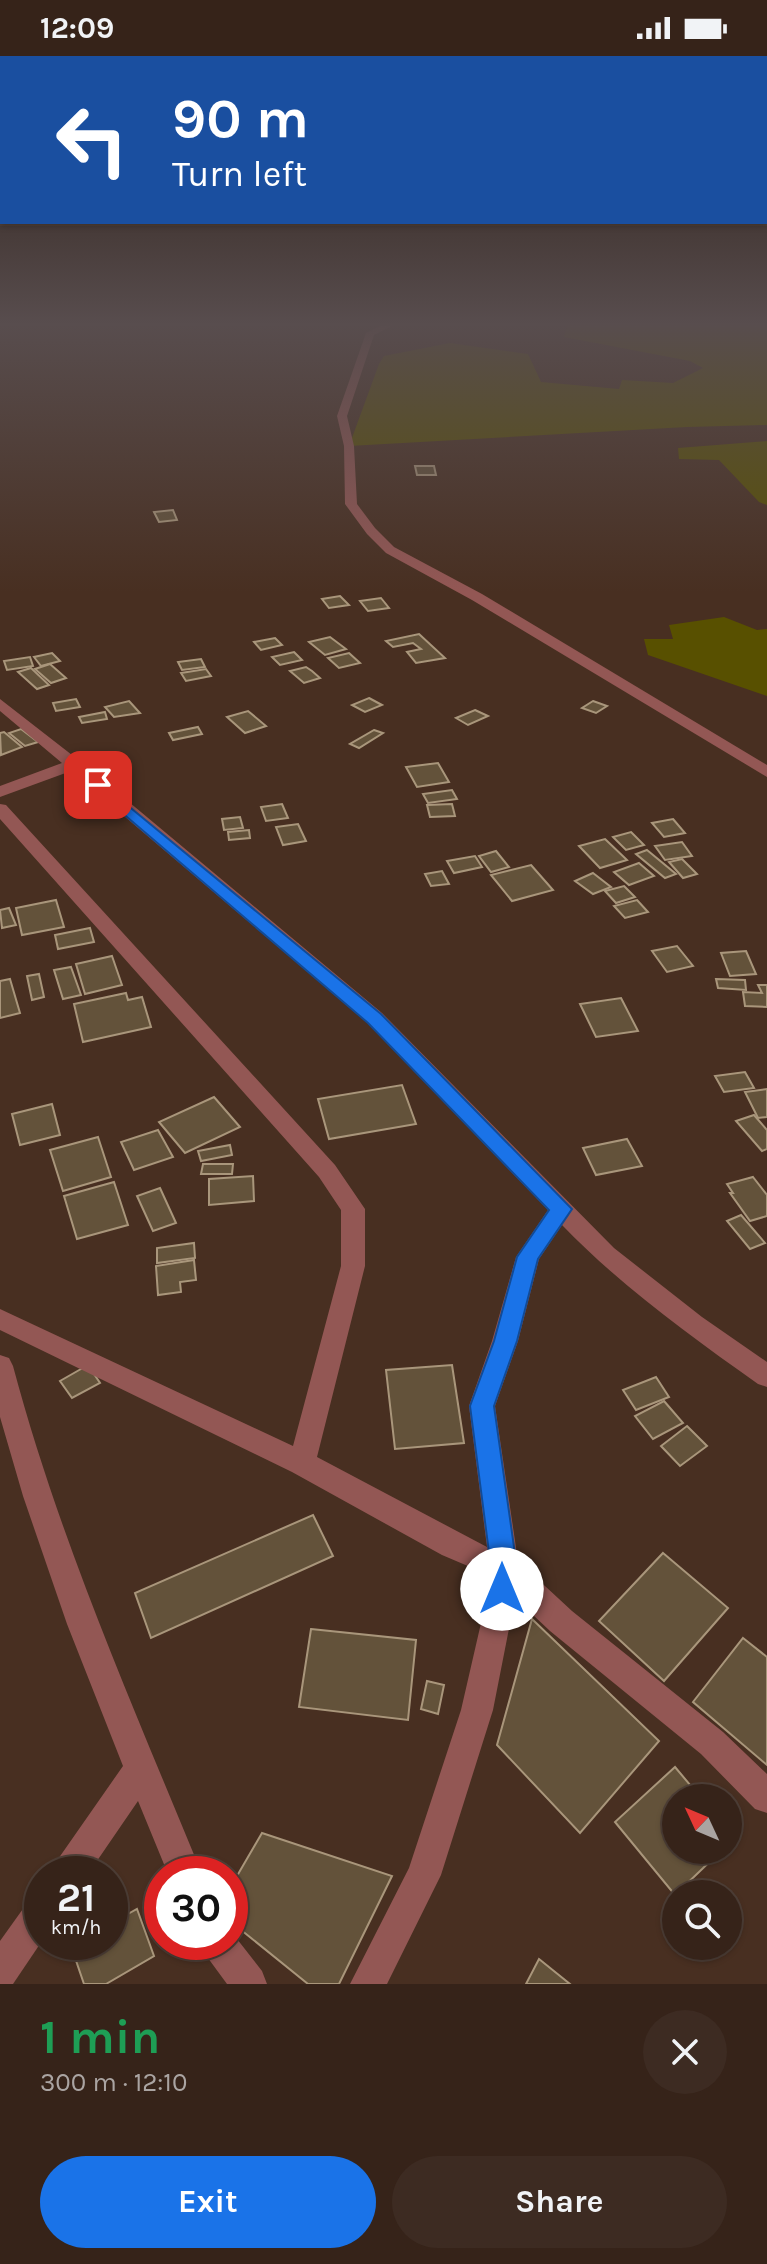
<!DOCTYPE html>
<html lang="en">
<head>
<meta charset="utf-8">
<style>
  body { margin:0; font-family:Karla,sans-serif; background:#3d2b22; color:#f1f3f6; height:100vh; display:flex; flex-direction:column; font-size:30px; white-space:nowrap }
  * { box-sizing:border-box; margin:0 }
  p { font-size:26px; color:#aaa4a2 }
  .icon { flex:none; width:44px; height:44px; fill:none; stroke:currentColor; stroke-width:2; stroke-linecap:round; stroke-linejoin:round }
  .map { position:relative; height:1928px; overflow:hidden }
  .sheet { display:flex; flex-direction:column; background:#362319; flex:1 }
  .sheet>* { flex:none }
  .guide { position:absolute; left:0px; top:0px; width:768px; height:168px; box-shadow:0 2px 6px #0004,0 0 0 2px #504038; background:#1a4fa0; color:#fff; overflow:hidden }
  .needle { width:52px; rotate:314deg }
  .buttons { position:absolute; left:662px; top:1728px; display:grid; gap:16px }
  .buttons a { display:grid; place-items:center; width:80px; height:80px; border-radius:50%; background:#362319; box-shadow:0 2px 6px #0004,0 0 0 2px #504038; font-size:40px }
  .speed { position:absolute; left:24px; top:1800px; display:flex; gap:16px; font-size:40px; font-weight:700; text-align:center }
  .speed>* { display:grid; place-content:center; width:104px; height:104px; border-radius:50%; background:#362319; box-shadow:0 2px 6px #0004,0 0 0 2px #504038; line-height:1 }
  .speed small { font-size:20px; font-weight:400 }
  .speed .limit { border:12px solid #d22; background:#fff; color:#111 }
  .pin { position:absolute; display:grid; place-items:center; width:68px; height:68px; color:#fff; margin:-34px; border-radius:16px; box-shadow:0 4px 12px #0006 }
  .me { position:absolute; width:88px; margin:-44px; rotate:0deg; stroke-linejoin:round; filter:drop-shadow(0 0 6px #0008) }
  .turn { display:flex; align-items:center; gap:28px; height:168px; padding:0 40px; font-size:36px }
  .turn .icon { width:104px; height:104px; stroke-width:2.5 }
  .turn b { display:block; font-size:56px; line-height:68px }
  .round { display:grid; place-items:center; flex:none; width:84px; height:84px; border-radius:42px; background:#3d2b22 }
  .summary { display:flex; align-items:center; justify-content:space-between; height:136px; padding:0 40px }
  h1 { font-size:48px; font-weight:700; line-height:60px; color:#1e9e55 }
  .primary-button { display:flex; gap:16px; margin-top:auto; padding:16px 40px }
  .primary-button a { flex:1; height:92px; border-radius:48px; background:#1a73e8; color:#fff; font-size:32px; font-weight:700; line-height:92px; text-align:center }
  .primary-button a+a { background:#3d2b22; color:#f1f3f6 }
  .status { display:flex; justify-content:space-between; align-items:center; height:56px; padding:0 40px; background:#362319; direction:ltr }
  .status svg { height:22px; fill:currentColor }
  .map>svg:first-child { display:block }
  .green { fill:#585000 }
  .building { fill:#63523a; stroke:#a9967b; stroke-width:2 }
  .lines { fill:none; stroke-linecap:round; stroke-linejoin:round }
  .street { fill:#935754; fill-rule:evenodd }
  .route { fill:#1a73e8; stroke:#114b97; stroke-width:2 }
</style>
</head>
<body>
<div class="status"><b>12:09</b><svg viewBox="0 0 49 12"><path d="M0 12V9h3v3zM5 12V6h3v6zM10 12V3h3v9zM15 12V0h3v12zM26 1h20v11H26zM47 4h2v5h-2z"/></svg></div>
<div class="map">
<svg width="767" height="1928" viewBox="0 0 767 1928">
  <rect width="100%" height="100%" fill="#482f21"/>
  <g class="green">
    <polygon points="568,266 767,266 767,369 687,371 349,390 379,308 384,300 450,287 528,298 541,326 619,333 622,324 673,327 703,312 690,305 564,281"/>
    <polygon points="767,385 767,449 759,446 719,404 679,403 678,392"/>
    <polygon points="724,561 757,574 767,573 767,640 648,599 644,583 673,583 669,569"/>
  </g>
  <g class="building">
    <polygon points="415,410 434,410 436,419 417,419"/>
    <polygon points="173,454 177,464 159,466 154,456"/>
    <polygon points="340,540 349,549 329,552 322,543"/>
    <polygon points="381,542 389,552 368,555 360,545"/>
    <polygon points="419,578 445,602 416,607 407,596 421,593 413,587 393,591 386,585"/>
    <polygon points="330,581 346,593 325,599 309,586"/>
    <polygon points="275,582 282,589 261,594 254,586"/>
    <polygon points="294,596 302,604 280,609 272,601"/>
    <polygon points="52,597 60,605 41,610 34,601"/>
    <polygon points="349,597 360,607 339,612 328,602"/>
    <polygon points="30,601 33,610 7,614 4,605"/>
    <polygon points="201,603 205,611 182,614 178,606"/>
    <polygon points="50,608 66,622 51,627 35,613"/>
    <polygon points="306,611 312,615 320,622 304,627 290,615"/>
    <polygon points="31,612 49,629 37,633 18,616"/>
    <polygon points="206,613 211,620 186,625 181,617"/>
    <polygon points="369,642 382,649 365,656 352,649"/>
    <polygon points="76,643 80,651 56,655 53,647"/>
    <polygon points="129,645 140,657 114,661 105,651"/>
    <polygon points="593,645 607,650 596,657 582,652"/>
    <polygon points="475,654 488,660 468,669 456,662"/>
    <polygon points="248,655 266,670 245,677 227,661"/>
    <polygon points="105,656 107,663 82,667 79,661"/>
    <polygon points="198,671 202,678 173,684 169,677"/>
    <polygon points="21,673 38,686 25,690 9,677"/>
    <polygon points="374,674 383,677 359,692 350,688"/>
    <polygon points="4,676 22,691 1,699 0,677"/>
    <polygon points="438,707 449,726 417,731 406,711"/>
    <polygon points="452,734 457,743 428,747 423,738"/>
    <polygon points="282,748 288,762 266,765 261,751"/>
    <polygon points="452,748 455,760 430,761 427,749"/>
    <polygon points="240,761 243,772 224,774 222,763"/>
    <polygon points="673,763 685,777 664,781 652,767"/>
    <polygon points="298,768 306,785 283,789 276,771"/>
    <polygon points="249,774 250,782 229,784 228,776"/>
    <polygon points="631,776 644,789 626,794 613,781"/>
    <polygon points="605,783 627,804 600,812 579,790"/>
    <polygon points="682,786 692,800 665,804 655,790"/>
    <polygon points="647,794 676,818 665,822 636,798"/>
    <polygon points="496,795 509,811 491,816 479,800"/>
    <polygon points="475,800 482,811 454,817 447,805"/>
    <polygon points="682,803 697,818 683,822 669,806"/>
    <polygon points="639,807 654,820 629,829 614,816"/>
    <polygon points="531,809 553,834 512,845 491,819"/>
    <polygon points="442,815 449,828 431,830 425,818"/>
    <polygon points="593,817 611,831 593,838 575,825"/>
    <polygon points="624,830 635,841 616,847 605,835"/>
    <polygon points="56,844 64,871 22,879 16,852"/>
    <polygon points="637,844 648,856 625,862 614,850"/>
    <polygon points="9,852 16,869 2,872 0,854"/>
    <polygon points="90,872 94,886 58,893 55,879"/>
    <polygon points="677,890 693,910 667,916 652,895"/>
    <polygon points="746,895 756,918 730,920 721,897"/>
    <polygon points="112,900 122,929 85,938 76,908"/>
    <polygon points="71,911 81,939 63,943 54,914"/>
    <polygon points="39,918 44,941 32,944 27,920"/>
    <polygon points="10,923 20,957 0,962 0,925"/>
    <polygon points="716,923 745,924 746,934 718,932"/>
    <polygon points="758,929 767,929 767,951 745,950 743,936 762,937"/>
    <polygon points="126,937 128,944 142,941 151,971 83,986 74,948"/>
    <polygon points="621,942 638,975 596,981 580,948"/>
    <polygon points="745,1016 754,1032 724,1036 715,1020"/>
    <polygon points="402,1029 416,1068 329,1083 318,1043"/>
    <polygon points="767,1033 767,1061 758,1062 745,1036"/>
    <polygon points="214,1041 240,1071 185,1097 159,1066"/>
    <polygon points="52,1048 60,1079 20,1089 12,1058"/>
    <polygon points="754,1059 767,1074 767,1093 762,1095 736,1065"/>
    <polygon points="158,1074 173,1101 134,1114 121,1086"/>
    <polygon points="98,1081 111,1121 63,1135 50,1094"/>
    <polygon points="627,1083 642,1110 596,1119 583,1092"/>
    <polygon points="230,1089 232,1099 201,1105 198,1095"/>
    <polygon points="203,1108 233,1108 232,1118 201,1118"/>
    <polygon points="253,1120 254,1145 209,1149 209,1123"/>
    <polygon points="753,1121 767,1139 767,1160 750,1165 730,1137 733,1137 727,1128"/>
    <polygon points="114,1126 128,1169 77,1183 64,1140"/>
    <polygon points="160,1132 176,1167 153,1175 137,1140"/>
    <polygon points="741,1159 765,1187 750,1193 727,1165"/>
    <polygon points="194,1187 195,1202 157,1207 157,1192"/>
    <polygon points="194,1204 196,1224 180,1226 181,1236 158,1239 156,1210"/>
    <polygon points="88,1309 100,1327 72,1342 60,1325"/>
    <polygon points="452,1309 464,1387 395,1393 386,1314"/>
    <polygon points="656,1321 669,1341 636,1354 623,1334"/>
    <polygon points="664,1345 683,1367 653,1383 635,1360"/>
    <polygon points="687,1370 707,1390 680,1410 661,1390"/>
    <polygon points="313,1459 333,1500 151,1582 135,1537"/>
    <polygon points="663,1497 728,1552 664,1625 599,1565"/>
    <polygon points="532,1563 659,1685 580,1777 497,1689"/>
    <polygon points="311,1573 416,1584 408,1664 299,1651"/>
    <polygon points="743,1582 767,1601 767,1709 693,1646"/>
    <polygon points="427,1625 444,1629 438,1658 421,1653"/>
    <polygon points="675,1711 701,1742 676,1742 676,1794 722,1794 675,1839 615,1766"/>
    <polygon points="262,1777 392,1820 339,1928 308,1928 230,1865 230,1832"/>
    <polygon points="137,1853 154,1900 106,1928 84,1928 71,1890 78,1886 110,1886 110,1868"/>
    <polygon points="539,1903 570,1928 526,1928"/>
  </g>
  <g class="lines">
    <g class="street">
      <polygon points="388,266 400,266 374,279 347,360 354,390 357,448 375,472 394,491 482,538 767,709 767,721 472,544 386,497 367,478 345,448 344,390 337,360 366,277"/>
      <path d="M 0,643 L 81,706 L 382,957 L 614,1192 L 702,1261 L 767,1306 L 767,1331 L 758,1328 C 689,1279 621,1230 562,1169 L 539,1203 L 518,1285 L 495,1350 L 518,1505 L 572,1555 L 723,1676 L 767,1718 L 767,1757 L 755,1753 L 701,1698 L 550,1575 L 515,1542 L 493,1654 L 441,1819 L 387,1928 L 350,1928 L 409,1812 L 461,1654 L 484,1554 L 489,1519 L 442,1499 L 292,1416 L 0,1274 L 0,1253 L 293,1390 L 341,1210 L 341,1154 L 319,1121 L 0,763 L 0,748 L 6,749 L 335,1109 L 365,1153 L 365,1210 L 317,1401 L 487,1491 L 469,1350 L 492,1285 L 516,1201 L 548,1154 L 368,967 L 71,715 L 0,741 L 0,730 L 62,707 L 0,655 Z"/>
      <path d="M 0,1299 L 9,1302 L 13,1310 C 60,1486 133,1650 202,1818 L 168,1818 L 138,1745 L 88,1818 L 51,1818 L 56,1806 L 123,1710 L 67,1568 L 23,1440 L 0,1361 Z"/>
      <polygon points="42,1838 42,1885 13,1928 0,1928 0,1885 30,1843"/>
      <polygon points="230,1874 262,1915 267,1928 227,1928 205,1898 199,1886 230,1886"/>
    </g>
  </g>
  <linearGradient id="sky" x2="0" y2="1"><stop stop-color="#281a12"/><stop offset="0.5" stop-color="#584d4e"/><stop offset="1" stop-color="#584d4e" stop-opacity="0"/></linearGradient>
  <rect width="767" height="536" fill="url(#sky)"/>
  <polygon class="route" points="98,725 381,958 572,1153 538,1203 517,1285 494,1350 517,1512 511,1542 502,1546 492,1542 488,1533 491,1512 470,1350 494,1285 517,1201 549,1154 368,967 93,732 91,729"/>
</svg>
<div class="buttons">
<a><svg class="needle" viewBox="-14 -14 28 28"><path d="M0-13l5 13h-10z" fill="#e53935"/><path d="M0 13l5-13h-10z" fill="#aaa4a2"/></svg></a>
<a><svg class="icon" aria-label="search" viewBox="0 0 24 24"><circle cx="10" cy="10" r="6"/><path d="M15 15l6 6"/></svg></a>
</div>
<div class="speed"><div>21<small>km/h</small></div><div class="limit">30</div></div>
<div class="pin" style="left:98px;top:729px;background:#d93025"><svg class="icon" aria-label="arrive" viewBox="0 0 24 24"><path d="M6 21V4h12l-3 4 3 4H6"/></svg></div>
<svg class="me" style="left:502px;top:1533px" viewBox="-20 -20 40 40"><circle r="19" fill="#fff"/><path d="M0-13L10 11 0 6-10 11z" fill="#1a73e8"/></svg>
<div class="guide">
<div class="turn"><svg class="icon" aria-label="left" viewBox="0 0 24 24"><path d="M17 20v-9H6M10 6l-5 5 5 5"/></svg><div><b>90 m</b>Turn left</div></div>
</div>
</div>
<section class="sheet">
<div class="summary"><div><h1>1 min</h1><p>300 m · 12:10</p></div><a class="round"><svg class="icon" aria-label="close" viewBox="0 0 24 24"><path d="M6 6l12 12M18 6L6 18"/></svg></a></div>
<div class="primary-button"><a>Exit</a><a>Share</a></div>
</section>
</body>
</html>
